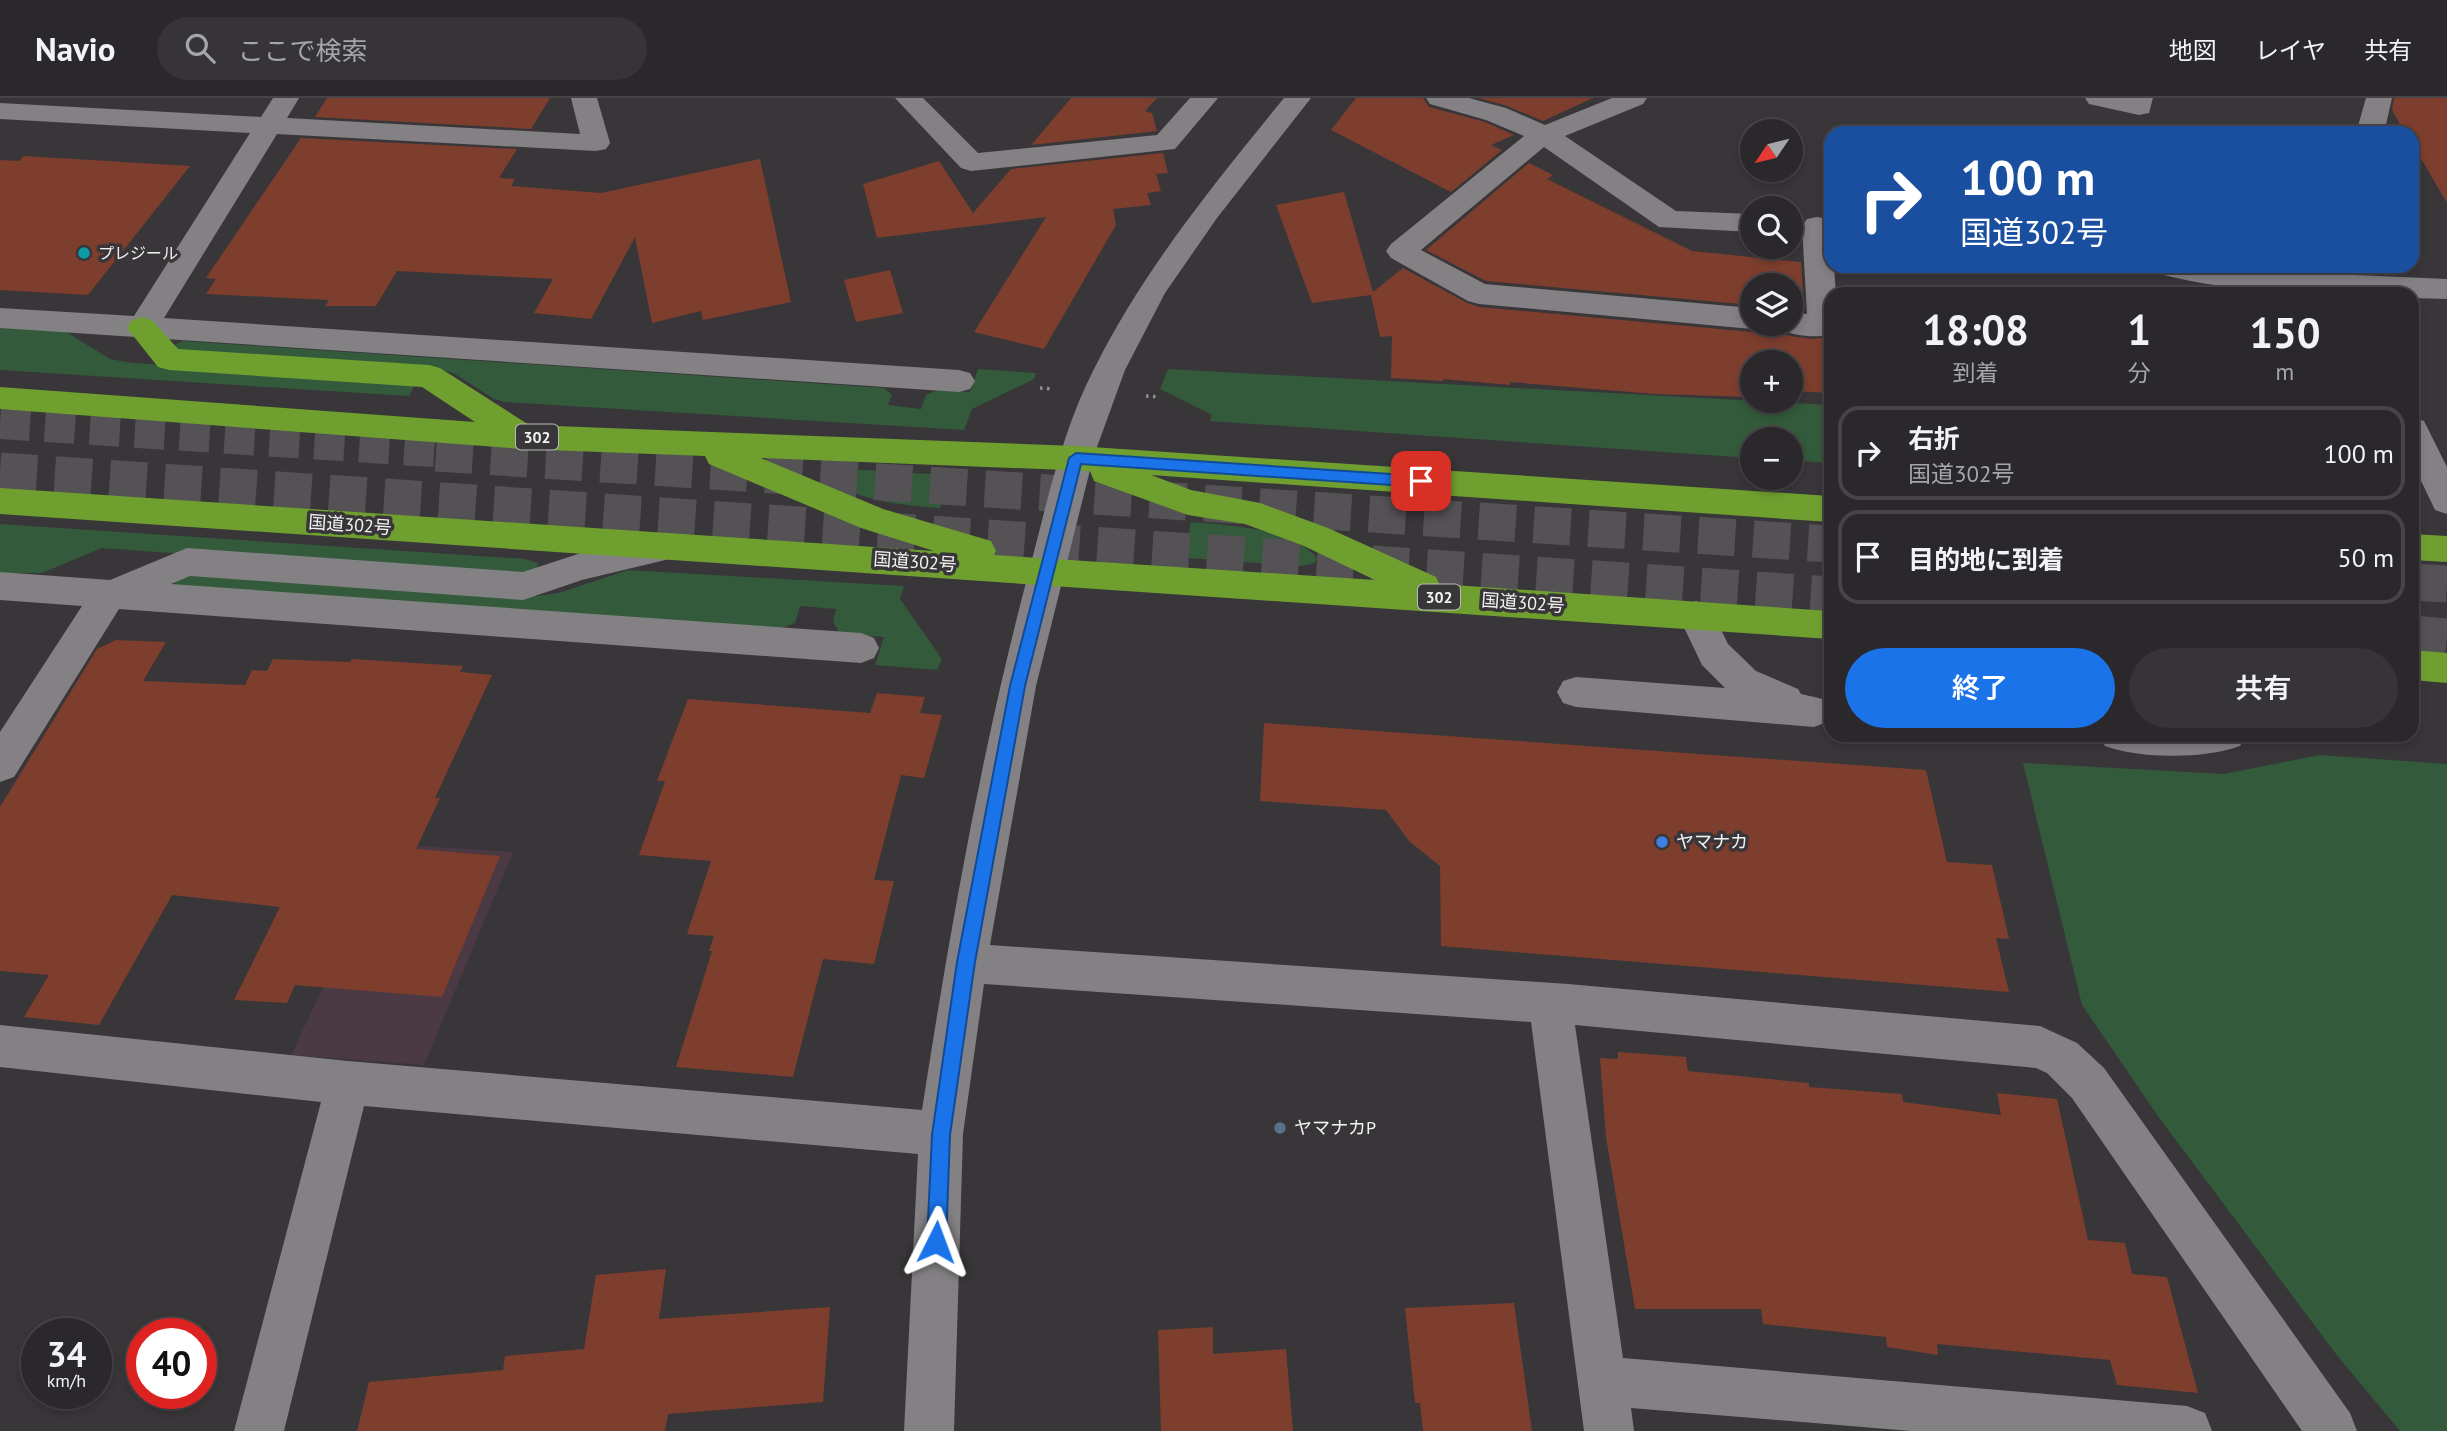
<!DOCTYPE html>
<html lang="ja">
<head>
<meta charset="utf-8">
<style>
  body { margin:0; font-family:"PT Sans","Noto Sans JP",sans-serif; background:#373437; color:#f1f3f6; height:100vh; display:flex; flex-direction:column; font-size:26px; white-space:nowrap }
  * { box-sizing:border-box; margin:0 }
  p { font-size:23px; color:#a6a6a9 }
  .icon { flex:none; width:38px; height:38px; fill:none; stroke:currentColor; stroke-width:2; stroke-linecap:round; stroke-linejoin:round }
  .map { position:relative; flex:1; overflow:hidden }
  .side { position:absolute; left:1824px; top:189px; width:595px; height:455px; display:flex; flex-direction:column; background:#2b282b; border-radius:21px; box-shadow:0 4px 10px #0003,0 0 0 2px #474447 }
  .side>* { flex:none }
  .guide { position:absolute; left:1824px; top:28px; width:595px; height:147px; border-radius:21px; box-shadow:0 4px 10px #0003,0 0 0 2px #474447; background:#1a4fa0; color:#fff; overflow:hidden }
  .needle { width:46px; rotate:235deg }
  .fabs { position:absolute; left:1740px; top:21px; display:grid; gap:14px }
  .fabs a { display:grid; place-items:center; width:63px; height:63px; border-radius:50%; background:#2b282b; box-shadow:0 4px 10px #0003,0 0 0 2px #474447; font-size:35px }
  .speed { position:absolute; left:21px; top:1220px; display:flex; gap:14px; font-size:35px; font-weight:700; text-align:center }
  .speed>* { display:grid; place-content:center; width:91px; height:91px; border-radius:50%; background:#2b282b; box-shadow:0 4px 10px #0003,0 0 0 2px #474447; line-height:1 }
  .speed small { font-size:18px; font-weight:400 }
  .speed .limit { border:10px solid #d22; background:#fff; color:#111 }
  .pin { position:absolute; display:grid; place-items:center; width:60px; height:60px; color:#fff; margin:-30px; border-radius:14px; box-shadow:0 4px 10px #0006 }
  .me { position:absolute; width:77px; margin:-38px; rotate:3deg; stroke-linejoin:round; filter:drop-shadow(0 0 5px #0008) }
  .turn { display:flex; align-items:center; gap:24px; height:147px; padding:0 21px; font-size:32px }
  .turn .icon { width:91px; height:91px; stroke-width:2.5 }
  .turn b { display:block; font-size:49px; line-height:60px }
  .eta { display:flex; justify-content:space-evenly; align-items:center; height:119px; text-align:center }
  .eta b { font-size:42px; font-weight:600; line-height:49px }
  .cta { display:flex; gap:14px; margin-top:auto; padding:14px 21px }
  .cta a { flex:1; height:80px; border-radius:42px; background:#1a73e8; color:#fff; font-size:28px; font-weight:600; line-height:80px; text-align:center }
  .cta a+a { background:#373437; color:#f1f3f6 }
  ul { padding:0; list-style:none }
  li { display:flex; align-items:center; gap:21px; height:94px; margin:0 14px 10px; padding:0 7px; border:4px solid #474447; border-radius:21px }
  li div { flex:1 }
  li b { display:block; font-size:26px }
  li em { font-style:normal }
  header { display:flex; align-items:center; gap:42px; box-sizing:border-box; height:98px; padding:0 35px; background:#2b282b; border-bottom:2px solid #474447 }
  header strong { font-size:33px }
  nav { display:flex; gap:38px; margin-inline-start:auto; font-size:24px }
  .search { width:490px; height:63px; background:#373437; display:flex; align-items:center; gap:18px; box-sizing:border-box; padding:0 24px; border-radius:38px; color:#a6a6a9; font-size:26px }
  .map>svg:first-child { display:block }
  .industrial { fill:#4b3943 }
  .green { fill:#335a3b }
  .building { fill:#7d3e2e }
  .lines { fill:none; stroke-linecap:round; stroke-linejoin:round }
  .highway-tunnel-far1 { stroke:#555255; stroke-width:30; stroke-dasharray:30 15; stroke-linecap:butt }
  .highway-tunnel { stroke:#555255; stroke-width:37; stroke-dasharray:37 18; stroke-linecap:butt }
  .path { stroke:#929092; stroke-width:3.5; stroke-dasharray:2.5 4.5; stroke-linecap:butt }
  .minor { fill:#848184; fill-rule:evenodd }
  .highway { fill:#6fa02f; fill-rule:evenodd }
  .route { fill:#1a73e8; stroke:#114b97; stroke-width:2 }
  .culture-dot { fill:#0f9aa8; stroke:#393639; stroke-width:2.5 }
  .shop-dot { fill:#3f7fe0; stroke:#393639; stroke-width:2.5 }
  .service-dot { fill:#5c6f8a; stroke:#393639; stroke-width:2.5 }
  .labels { text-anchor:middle; stroke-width:7; stroke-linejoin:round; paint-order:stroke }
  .far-poi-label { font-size:16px; fill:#f3f2f3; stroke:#393639; text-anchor:start }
  .shield { fill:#393639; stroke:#bbbabb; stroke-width:2 }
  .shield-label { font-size:16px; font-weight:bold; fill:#f3f2f3 }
  .street-label { font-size:18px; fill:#f3f2f3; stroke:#393639 }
  .poi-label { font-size:18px; fill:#f3f2f3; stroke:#393639; text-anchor:start }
</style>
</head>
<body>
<header>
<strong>Navio</strong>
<div class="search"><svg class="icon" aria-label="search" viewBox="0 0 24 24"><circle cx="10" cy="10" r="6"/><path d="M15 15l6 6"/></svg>ここで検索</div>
<nav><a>地図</a><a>レイヤ</a><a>共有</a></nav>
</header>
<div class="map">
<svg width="2447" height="1333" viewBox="0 0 2447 1333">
  <rect width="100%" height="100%" fill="#393639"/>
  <polygon class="industrial" points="390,746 513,754 424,967 291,957"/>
  <g class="green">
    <polygon points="0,228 66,234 110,261 132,265 416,284 409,298 0,272"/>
    <polygon points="182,243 884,290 892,297 888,307 921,311 926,297 937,292 970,294 978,271 1036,275 1034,281 972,311 964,332 505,304 494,301 455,276 434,269 177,254 171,249"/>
    <polygon points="1168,271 1830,307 1830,365 1790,362 1790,341 1752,341 1752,360 1210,323 1212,317 1160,291"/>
    <path d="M 830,370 L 948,377 L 950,379 L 940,410 C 900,407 857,403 824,379 L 825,373 Z"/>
    <path d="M 1191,424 C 1227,427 1293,430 1317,460 L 1315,465 L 1301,468 L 1188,460 L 1184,457 Z"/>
    <polygon points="0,426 525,461 537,465 538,469 512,480 102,450 42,475 0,475"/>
    <polygon points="628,472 904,488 900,501 942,561 937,572 875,567 884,539 840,536 833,524 836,511 800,508 795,525 779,531 175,487 174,484 182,476 537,498 559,495"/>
    <polygon points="2320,657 2447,666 2447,1333 2400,1333 2336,1256 2160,1021 2082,907 2023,665 2224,676"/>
  </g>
  <g class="building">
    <polygon points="327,0 550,0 531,31 315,19"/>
    <polygon points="1071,0 1157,0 1145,13 1152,15 1157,33 1031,47"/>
    <polygon points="1356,0 1423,0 1429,9 1485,24 1514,37 1491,47 1502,52 1451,94 1331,32"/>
    <polygon points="1479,0 1593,0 1543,23 1507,8"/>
    <polygon points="2394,0 2447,0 2447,105 2412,45 2412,35 2405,35 2392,12"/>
    <polygon points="301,40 517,51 499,80 515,81 511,88 601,95 760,61 791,204 703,222 701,213 652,225 635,139 591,221 534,215 553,181 397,173 376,208 325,208 329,202 206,196 216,181 206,180"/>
    <polygon points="1163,55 1168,75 1156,76 1161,93 1147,95 1151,107 1113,111 1116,127 1044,251 974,234 1046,119 877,140 863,86 939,63 973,115 1011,71"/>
    <polygon points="24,58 190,68 88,197 0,192 0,62 19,63"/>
    <polygon points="1529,65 1553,77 1547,81 1692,153 1801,164 1804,213 1790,211 1790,187 1752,187 1752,207 1486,183 1426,152"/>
    <polygon points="1344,94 1373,194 1403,170 1467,205 1479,209 1752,234 1772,226 1778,235 1791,238 1811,241 1830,239 1830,295 1796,293 1797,297 1790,297 1790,264 1752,264 1752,299 1655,296 1510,284 1510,287 1443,281 1443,283 1391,280 1392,238 1380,239 1371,197 1312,205 1276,107"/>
    <polygon points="890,172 903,215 856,224 844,182"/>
    <polygon points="116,542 166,544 143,583 245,587 252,572 267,573 273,561 350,564 352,561 463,568 460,574 492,577 435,700 440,700 416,751 500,758 442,899 295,887 287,905 234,902 280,809 172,797 99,927 24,919 49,877 0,873 0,709 97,551"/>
    <polygon points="877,595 925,599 920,615 942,617 924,680 901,677 874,782 894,783 874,866 823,861 793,979 676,969 712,853 709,853 714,838 687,836 711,763 639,757 665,683 657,683 688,601 870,615"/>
    <polygon points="1264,625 1926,672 1947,764 1992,767 2009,841 1996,840 2009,894 1441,848 1440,768 1409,743 1386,712 1260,703"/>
    <polygon points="1618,954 1686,959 1688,973 1809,985 1809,989 1902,996 1903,1004 2001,1017 1997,995 2057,1001 2088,1142 2125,1145 2132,1176 2167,1179 2198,1295 2117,1287 2110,1262 1937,1246 1938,1257 1887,1249 1886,1239 1763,1226 1761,1211 1635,1211 1606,1039 1600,960 1618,961"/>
    <polygon points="666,1171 659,1221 830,1209 823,1304 668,1316 665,1333 357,1333 369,1284 503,1272 505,1258 584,1251 596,1177"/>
    <polygon points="1514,1205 1532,1333 1423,1333 1420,1305 1415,1305 1405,1210"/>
    <polygon points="1213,1229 1213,1256 1286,1251 1293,1333 1161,1333 1158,1232"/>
  </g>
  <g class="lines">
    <polyline class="highway-tunnel-far1" points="0,326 463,356"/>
    <g class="highway-tunnel">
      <polyline points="436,355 1830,446"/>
      <polyline points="0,373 1830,497"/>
      <polyline points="2412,484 2447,486"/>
      <polyline points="2412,536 2447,539"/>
    </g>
    <g class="path">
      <polyline points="1040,290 1052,291"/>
      <polyline points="1146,298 1159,299"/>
    </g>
    <g class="minor">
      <polygon points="273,0 299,0 287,20 580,36 571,0 597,0 610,45 606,51 596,53 277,36 164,220 959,272 970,275 975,283 970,291 959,294 0,230 0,210 134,218 250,35 0,21 0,5 261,19"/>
      <polygon points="895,0 923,0 978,55 1157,37 1190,0 1218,0 1175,51 971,73 961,70"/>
      <path d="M 1284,0 L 1311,0 L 1217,120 L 1165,195 L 1125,272 L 1093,360 L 1036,588 L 990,847 L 1568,886 L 2040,928 L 2077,945 L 2104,970 L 2350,1315 L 2357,1333 L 2302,1333 L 2072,1000 L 2047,975 L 2036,970 L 1575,927 L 1623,1260 L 2187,1308 L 2205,1315 L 2212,1333 L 1911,1333 L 1631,1310 L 1634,1333 L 1584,1333 L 1531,924 L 984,886 L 963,1036 L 954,1333 L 904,1333 L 918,1056 L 364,1008 L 284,1333 L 234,1333 L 321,1004 L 0,969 L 0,927 L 348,963 L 922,1012 C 950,831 982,650 1029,473 C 1047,405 1062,332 1095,269 C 1145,170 1214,86 1284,0 Z"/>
      <polygon points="1426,0 1469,0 1506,10 1545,27 1612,0 1647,0 1643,6 1565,38 1676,113 1752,116 1752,134 1659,129 1544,49 1421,152 1485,186 1752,210 1752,226 1764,226 1763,228 1752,231 1479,206 1468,203 1391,160 1386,153 1391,146 1524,38 1486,22 1430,6"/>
      <polygon points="2085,0 2153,0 2149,15 2139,17 2089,6"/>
      <polygon points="2366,0 2392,0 2384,35 2356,35"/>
      <path d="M 1817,119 L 1827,121 L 1830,126 L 1830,168 L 1834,168 L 1836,196 L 1830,196 L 1830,236 C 1815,241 1795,237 1779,232 L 1775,226 L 1790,226 L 1790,214 L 1807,216 L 1802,128 L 1807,121 Z"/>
      <path d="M 2152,168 L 2233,168 L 2325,175 L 2323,168 L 2353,168 L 2355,177 L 2447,181 L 2447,201 L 2412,200 L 2412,196 C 2328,196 2238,197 2156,175 Z"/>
      <polygon points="2412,319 2424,323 2447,369 2447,416 2435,412 2412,364"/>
      <polygon points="670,436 682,440 687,449 682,458 582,482 523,502 190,478 171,486 861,535 874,540 879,550 874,560 861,565 119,511 14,679 0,684 0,634 82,508 0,502 0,474 110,482 187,450 523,474 581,455"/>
      <polygon points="1696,503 1709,507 1728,546 1756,573 1798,591 1801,596 1827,602 1830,608 1827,624 1814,629 1576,609 1563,605 1557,594 1563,583 1576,579 1725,590 1702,567 1678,517 1683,507"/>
      <path d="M 2099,637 L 2246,637 L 2240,648 C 2205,661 2140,661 2105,648 Z"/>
    </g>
    <g class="highway">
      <path d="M 142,219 L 153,223 L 178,251 L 429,267 L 440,270 L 529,327 L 1076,348 L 1830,398 L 1830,424 L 1151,377 L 1191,392 L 1260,405 L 1328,430 L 1436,479 L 1439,486 L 1830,513 L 1830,541 L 0,416 L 0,390 L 934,453 L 861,430 L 709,366 L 705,358 L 522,351 L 0,311 L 0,289 L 475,324 L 422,289 L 169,272 L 158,269 L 127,230 L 131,223 ZM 761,360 L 1090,373 L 1094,383 L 1188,417 L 1245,426 L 1304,448 L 1375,482 L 994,457 L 996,453 L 991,443 L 883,411 Z"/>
      <polygon points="2412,436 2447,438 2447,464 2412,462"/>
      <polygon points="2412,552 2447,555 2447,585 2412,582"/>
    </g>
  </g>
  <polygon class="route" points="1076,355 1421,378 1428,383 1421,389 1081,366 1025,588 975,864 950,1037 946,1144 943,1151 936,1154 930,1151 927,1144 932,1037 957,864 1010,588 1069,360"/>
  <circle class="culture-dot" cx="84" cy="155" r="7"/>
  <circle class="shop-dot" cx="1662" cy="744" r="7"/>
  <circle class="service-dot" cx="1280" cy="1030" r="7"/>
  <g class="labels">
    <g class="far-poi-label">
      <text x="98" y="161">プレジール</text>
    </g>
    <g class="shield">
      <rect x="516" y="326.5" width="42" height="25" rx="5"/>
      <rect x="1418" y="486.5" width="42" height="25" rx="5"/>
    </g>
    <g class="shield-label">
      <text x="537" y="345">302</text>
      <text x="1439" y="505">302</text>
    </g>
    <g class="street-label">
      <text transform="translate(350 427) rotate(4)" y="6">国道302号</text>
      <text transform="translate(915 464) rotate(4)" y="6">国道302号</text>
      <text transform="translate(1523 505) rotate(4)" y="6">国道302号</text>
    </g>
    <g class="poi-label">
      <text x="1676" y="750">ヤマナカ</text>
      <text x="1294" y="1036">ヤマナカP</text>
    </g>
  </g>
</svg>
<div class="fabs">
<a><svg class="needle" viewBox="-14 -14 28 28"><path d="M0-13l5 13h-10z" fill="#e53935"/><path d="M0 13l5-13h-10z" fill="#a6a6a9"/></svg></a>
<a><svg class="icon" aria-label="search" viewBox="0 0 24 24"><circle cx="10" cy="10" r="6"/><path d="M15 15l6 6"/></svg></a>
<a><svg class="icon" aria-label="layers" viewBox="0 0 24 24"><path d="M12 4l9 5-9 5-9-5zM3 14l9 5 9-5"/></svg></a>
<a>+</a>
<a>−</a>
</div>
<div class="speed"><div>34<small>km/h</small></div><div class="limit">40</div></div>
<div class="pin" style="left:1421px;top:383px;background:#d93025"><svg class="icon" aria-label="arrive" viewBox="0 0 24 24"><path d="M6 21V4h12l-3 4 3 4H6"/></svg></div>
<svg class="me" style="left:936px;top:1144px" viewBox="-20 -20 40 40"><path d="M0-17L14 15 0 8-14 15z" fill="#1a73e8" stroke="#fff" stroke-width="4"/></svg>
<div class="guide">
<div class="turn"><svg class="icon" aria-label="right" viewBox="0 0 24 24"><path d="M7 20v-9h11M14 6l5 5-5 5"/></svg><div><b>100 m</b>国道302号</div></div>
</div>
<section class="side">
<div class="eta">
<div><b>18:08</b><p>到着</p></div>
<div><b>1</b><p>分</p></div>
<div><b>150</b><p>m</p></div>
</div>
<ul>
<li><svg class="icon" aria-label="right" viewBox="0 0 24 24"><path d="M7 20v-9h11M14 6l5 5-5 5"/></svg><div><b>右折</b><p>国道302号</p></div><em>100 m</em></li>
<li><svg class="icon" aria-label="arrive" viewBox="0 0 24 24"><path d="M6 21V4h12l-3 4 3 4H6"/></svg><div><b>目的地に到着</b></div><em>50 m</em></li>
</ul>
<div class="cta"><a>終了</a><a>共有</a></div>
</section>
</div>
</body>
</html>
